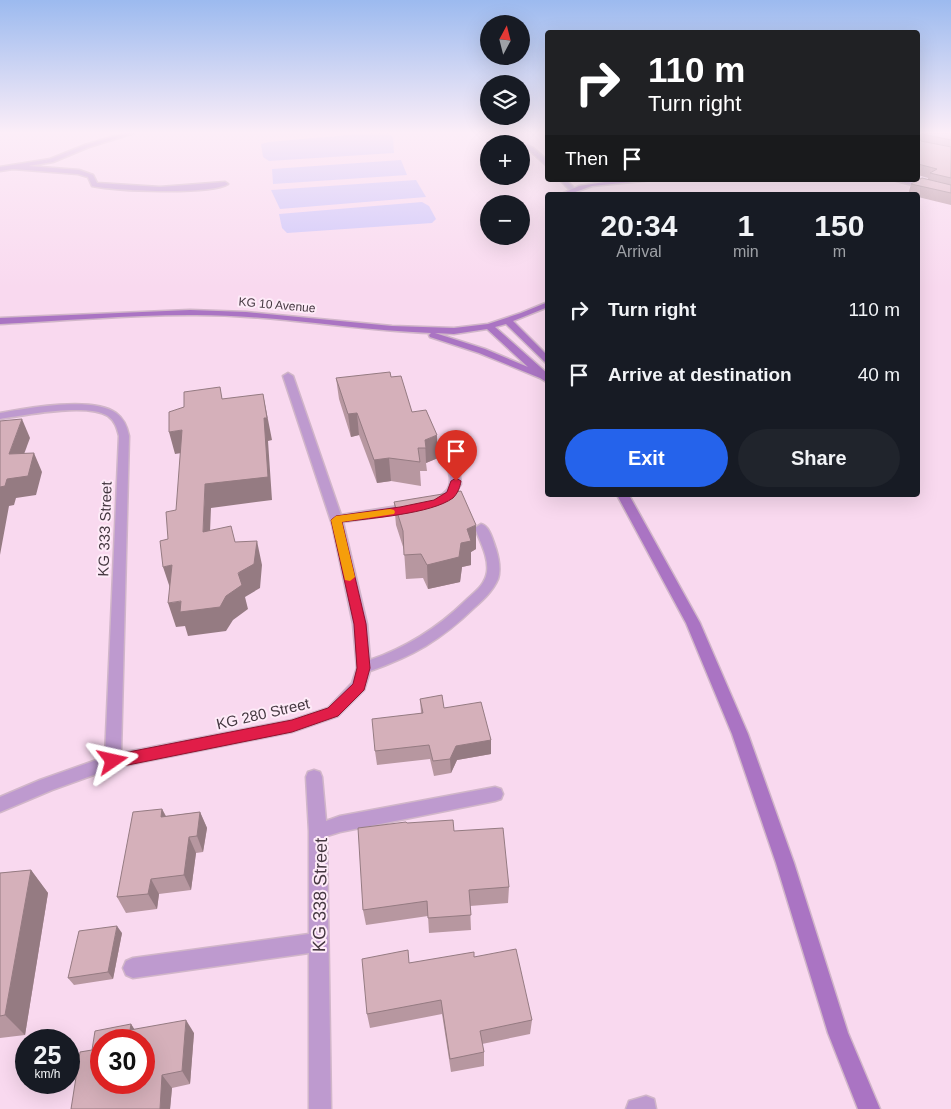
<!DOCTYPE html>
<html lang="en">
<head>
<meta charset="utf-8">
<style>
  body { margin:0; font-family:Arial,sans-serif; background:#20242c; color:#f1f3f6; height:100vh; display:flex; flex-direction:column; font-size:19px; white-space:nowrap }
  * { box-sizing:border-box; margin:0 }
  p { font-size:16px; color:#9ea1a6 }
  .icon { flex:none; width:28px; height:28px; fill:none; stroke:currentColor; stroke-width:2; stroke-linecap:round; stroke-linejoin:round }
  .map { position:relative; flex:1; overflow:hidden }
  .details { position:absolute; left:545px; top:192px; width:375px; height:305px; display:flex; flex-direction:column; background:#171b24; border-radius:5px; box-shadow:0 5px 20px #0002 }
  .details>* { flex:none }
  .top-card { position:absolute; left:545px; top:30px; width:375px; height:152px; border-radius:5px; box-shadow:0 5px 20px #0002; background:#202124; color:#fff; overflow:hidden }
  .needle { width:32px; rotate:7deg }
  .fabs { position:absolute; left:480px; top:15px; display:grid; gap:10px }
  .fabs a { display:grid; place-items:center; width:50px; height:50px; border-radius:50%; background:#171b24; box-shadow:0 5px 20px #0002; font-size:25px }
  .speed { position:absolute; left:15px; top:1029px; display:flex; gap:10px; font-size:25px; font-weight:700; text-align:center }
  .speed>* { display:grid; place-content:center; width:65px; height:65px; border-radius:50%; background:#171b24; box-shadow:0 5px 20px #0002; line-height:1 }
  .speed small { font-size:12px; font-weight:400 }
  .speed .limit { border:8px solid #d22; background:#fff; color:#111 }
  .pin { position:absolute; display:grid; place-items:center; width:42px; height:42px; color:#fff; margin:-51px -21px; border-radius:50% 50% 50% 0; rotate:-45deg; box-shadow:0 0 5px #0007 }
  .pin .icon { rotate:45deg }
  .me { position:absolute; width:55px; margin:-28px; rotate:79deg; stroke-linejoin:round; filter:drop-shadow(0 0 4px #0008) }
  .turn { display:flex; align-items:center; gap:18px; height:105px; padding:0 20px; font-size:22px }
  .turn .icon { width:65px; height:65px; stroke-width:2.5 }
  .turn b { display:block; font-size:35px; line-height:42px }
  .then { display:flex; align-items:center; height:48px; padding:0 20px; background:#0003; gap:10px; font-size:19px }
  .eta { display:flex; justify-content:space-evenly; align-items:center; height:85px; text-align:center }
  .eta b { font-size:30px; font-weight:700; line-height:35px }
  .action { display:flex; gap:10px; margin-top:auto; padding:10px 20px }
  .action a { flex:1; height:58px; border-radius:30px; background:#2563eb; color:#fff; font-size:20px; font-weight:700; line-height:58px; text-align:center }
  .action a+a { background:#20242c; color:#f1f3f6 }
  ul { padding:0; list-style:none }
  li { display:flex; align-items:center; gap:15px; height:65px; padding:0 20px }
  li div { flex:1 }
  li b { display:block; font-size:19px }
  li em { font-style:normal }
  .map>svg:first-child { display:block }
  .water { fill:#cbc3fa }
  .lines { fill:none; stroke-linecap:round; stroke-linejoin:round }
  .street-casing { stroke:#d1b6c9; stroke-width:3 }
  .secondary-casing { stroke:#d1b6c9; stroke-width:3 }
  .street { fill:#be9acf; fill-rule:evenodd }
  .secondary { fill:#aa74c3; fill-rule:evenodd }
  .wall { fill:#b797a0 }
  .shaded-wall { fill:#957b82 }
  .building { fill:#d5b0ba; stroke:#957b82; fill-rule:evenodd }
  .route { fill:#e11d48; stroke:#92132f }
  .slow { fill:#f59e0b }
  .labels { text-anchor:middle; stroke-width:4; stroke-linejoin:round; paint-order:stroke }
  .far-street-label { font-size:12px; fill:#453841; stroke:#feebf8 }
  .street-label { font-size:15px; fill:#453841; stroke:#feebf8 }
  .near-street-label { font-size:18px; fill:#453841; stroke:#feebf8 }
</style>
</head>
<body>
<div class="map">
<svg width="951" height="1109" viewBox="0 0 951 1109">
  <rect width="100%" height="100%" fill="#f9d9ef"/>
  <g class="water">
    <polygon points="371,133 388,133 393,137 394,153 269,161 263,157 261,144 269,142"/>
    <polygon points="401,160 407,175 273,184 272,169"/>
    <polygon points="416,180 426,197 280,209 271,190"/>
    <polygon points="422,202 429,206 436,219 432,223 287,233 282,228 279,214"/>
  </g>
  <g class="lines">
    <g class="street-casing">
      <g id="street">
        <path d="M 125,133 L 134,133 L 89,147 L 53,162 L 28,166 L 79,170 L 93,175 L 97,183 L 160,187 L 225,182 L 228,184 C 210,195 116,191 92,186 L 88,177 L 78,174 L 13,169 L 0,171 L 0,167 L 50,159 L 85,145 Z"/>
        <polygon points="503,133 517,135 518,140 533,148 548,161 548,167 529,150 521,146 521,144 513,142 512,137"/>
        <polygon points="560,180 566,180 576,190 571,191"/>
        <polygon points="893,180 904,180 951,191 951,195"/>
        <path d="M 288,373 L 293,376 L 341,515 L 411,504 L 417,508 L 411,512 L 343,522 L 367,624 L 370,660 C 407,647 436,629 464,602 C 473,593 485,586 487,572 C 489,557 480,542 475,528 L 481,524 C 490,526 493,541 496,549 C 499,559 501,569 498,579 C 493,591 483,600 474,608 C 441,640 413,656 370,671 L 364,690 L 338,716 L 292,732 L 113,768 L 52,790 L 0,812 L 0,797 L 40,780 L 105,757 L 119,436 C 117,428 115,421 108,416 C 87,403 25,415 0,419 L 0,413 C 27,408 93,396 116,413 C 124,419 127,426 129,436 L 121,753 L 292,720 L 328,708 L 352,683 L 357,668 L 353,624 L 332,524 L 283,376 Z"/>
        <path d="M 442,445 L 446,446 L 459,470 L 461,484 L 452,498 L 440,505 L 434,501 C 438,497 443,495 447,490 C 456,477 443,460 437,448 Z"/>
        <polygon points="314,770 320,772 322,777 326,821 340,816 495,787 501,789 503,794 501,799 495,801 340,832 327,836 331,1109 309,1109 309,953 133,978 126,975 123,968 126,961 133,958 309,934 309,831 306,777 308,772"/>
        <polygon points="646,1096 654,1099 656,1109 626,1109 629,1101"/>
      </g>
    </g>
    <g class="secondary-casing">
      <g id="secondary">
        <polygon points="617,180 653,180 592,186 567,195 559,195 579,186"/>
        <path d="M 548,302 L 548,307 L 513,321 L 548,356 L 548,365 L 506,324 L 495,327 L 548,374 L 548,383 L 540,378 L 479,353 L 430,337 L 429,335 L 431,333 C 350,330 270,314 189,315 C 126,315 63,321 0,324 L 0,318 L 190,310 L 246,312 L 392,326 L 454,328 L 488,324 L 521,313 ZM 487,329 L 528,367 L 485,349 L 435,333 L 454,334 Z"/>
        <polygon points="617,495 629,495 700,623 748,734 794,863 848,1033 880,1109 858,1109 828,1033 776,863 732,734 686,623"/>
      </g>
    </g>
    <use href="#street" class="street"/>
    <use href="#secondary" class="secondary"/>
  </g>
  <g class="wall">
    <polygon points="918,133 951,133 951,205 918,197 918,195 908,195 911,184 928,180 928,178 918,175"/>
    <polygon points="391,377 438,458 426,463 427,471 420,471 421,486 391,481 377,483 359,435 351,437 339,399 336,378"/>
    <polygon points="394,502 476,549 471,552 471,565 462,567 460,582 428,589 423,578 406,579 404,550 396,525"/>
    <polygon points="420,699 444,708 491,740 491,754 457,760 451,773 434,776 430,759 377,765 375,751 421,713"/>
    <polygon points="162,809 166,816 200,812 207,828 203,852 196,853 191,890 159,894 157,909 126,913 117,897"/>
    <polygon points="407,823 454,831 509,887 508,903 470,906 471,930 429,933 428,916 366,925 363,910"/>
    <polygon points="31,870 48,893 25,1035 0,1038 0,873"/>
    <polygon points="122,933 113,979 74,985 68,978"/>
    <polygon points="474,957 532,1020 530,1034 482,1044 484,1052 484,1066 451,1072 442,1014 370,1028 367,1014 409,963"/>
    <polygon points="131,1024 134,1029 194,1033 190,1084 172,1088 170,1109 71,1109 92,1050"/>
  </g>
  <g class="shaded-wall">
    <polygon points="263,394 272,440 268,441 272,500 211,508 209,556 203,532 205,484 264,418"/>
    <polygon points="357,413 359,435 351,437 348,414"/>
    <polygon points="22,419 30,438 17,473 9,454"/>
    <polygon points="182,430 188,452 175,454 169,432"/>
    <polygon points="437,435 438,458 426,463 425,440"/>
    <polygon points="34,453 42,472 36,495 16,498 14,505 9,506 0,555 0,487 7,479"/>
    <polygon points="389,458 391,481 377,483 374,460"/>
    <polygon points="476,525 476,549 471,552 471,565 462,567 460,582 428,589 427,565 461,543 467,529"/>
    <polygon points="257,541 262,565 260,588 245,597 248,609 233,620 226,631 188,636 185,626 176,627 168,603 226,596"/>
    <polygon points="172,565 171,591 163,567"/>
    <polygon points="491,740 491,754 457,760 451,773 450,759 456,746"/>
    <polygon points="162,809 170,825 161,817"/>
    <polygon points="200,812 207,828 203,852 197,836"/>
    <polygon points="189,837 196,853 191,890 184,875"/>
    <polygon points="31,870 48,893 25,1035 5,1015"/>
    <polygon points="151,879 159,894 157,909 148,894"/>
    <polygon points="117,926 122,933 113,979 108,972"/>
    <polygon points="186,1020 194,1033 190,1084 182,1071"/>
    <polygon points="131,1024 140,1038 130,1030"/>
    <polygon points="162,1075 172,1088 170,1109 160,1109"/>
  </g>
  <g class="building">
    <polygon points="923,133 951,133 951,140 922,134"/>
    <polygon points="919,135 921,141 951,147 951,178 930,173 937,169 918,164 918,136"/>
    <polygon points="922,178 951,185 951,193 911,184"/>
    <polygon points="390,372 391,377 401,376 412,412 426,410 437,435 425,440 426,448 418,448 420,462 389,458 374,460 357,413 348,414 336,378"/>
    <polygon points="220,387 222,399 263,394 267,418 264,418 268,477 205,484 203,532 231,526 235,542 257,541 254,564 238,573 242,585 226,596 220,607 180,612 181,601 168,603 172,565 163,567 160,541 168,539 166,512 176,510 182,430 169,432 169,412 184,407 184,392"/>
    <polygon points="22,419 9,454 34,453 28,476 7,479 5,486 0,487 0,421"/>
    <polygon points="461,491 476,525 467,529 471,541 461,543 459,557 427,565 421,554 404,555 403,531 394,502"/>
    <polygon points="442,695 444,708 481,702 491,740 456,746 450,759 433,761 429,745 375,751 372,719 423,713 420,699"/>
    <polygon points="162,809 161,817 200,812 197,836 189,837 184,875 151,879 148,894 117,897 133,812"/>
    <polygon points="453,820 454,831 503,828 509,887 469,890 471,915 428,918 427,901 363,910 358,828 406,822 407,823"/>
    <polygon points="31,870 5,1015 0,1016 0,873"/>
    <polygon points="117,926 108,972 68,978 79,931"/>
    <polygon points="516,949 532,1020 480,1031 484,1052 450,1059 441,1000 367,1014 362,959 408,950 409,963 474,952 474,957"/>
    <path d="M 186,1020 L 182,1071 L 162,1075 L 160,1109 L 71,1109 L 80,1052 L 92,1050 L 95,1031 L 131,1024 L 130,1030 ZM 101,1040 L 144,1040 L 144,1082 L 101,1082 Z"/>
  </g>
  <linearGradient id="sky" x2="0" y2="1"><stop stop-color="#9cbaef"/><stop offset="0.46" stop-color="#fceef8"/><stop offset="1" stop-color="#fceef8" stop-opacity="0"/></linearGradient>
  <rect width="951" height="288" fill="url(#sky)"/>
  <path class="route" d="M 456,478 L 461,481 C 460,487 458,493 453,498 C 431,514 371,518 342,522 L 366,624 L 370,668 L 364,690 L 338,716 L 292,732 L 113,768 L 108,766 L 106,761 L 108,757 L 113,755 L 292,720 L 328,708 L 353,684 L 357,668 L 354,624 L 331,520 L 336,516 L 400,507 L 434,500 L 447,492 L 451,481 Z"/>
  <polygon class="slow" points="390,509 394,510 395,512 394,514 342,522 355,577 350,581 345,580 331,520 336,516"/>
  <g class="labels">
    <g class="far-street-label">
      <text transform="translate(277 305) rotate(5)" y="4">KG 10 Avenue</text>
    </g>
    <g class="street-label">
      <text transform="translate(105 529) rotate(-88)" y="5">KG 333 Street</text>
      <text transform="translate(263 714) rotate(-13)" y="5">KG 280 Street</text>
    </g>
    <g class="near-street-label">
      <text transform="translate(320 895) rotate(-89)" y="6">KG 338 Street</text>
    </g>
  </g>
</svg>
<div class="fabs">
<a><svg class="needle" viewBox="-14 -14 28 28"><path d="M0-13l5 13h-10z" fill="#e53935"/><path d="M0 13l5-13h-10z" fill="#9ea1a6"/></svg></a>
<a><svg class="icon" aria-label="layers" viewBox="0 0 24 24"><path d="M12 4l9 5-9 5-9-5zM3 14l9 5 9-5"/></svg></a>
<a>+</a>
<a>−</a>
</div>
<div class="speed"><div>25<small>km/h</small></div><div class="limit">30</div></div>
<div class="pin" style="left:456px;top:481px;background:#d93025"><svg class="icon" aria-label="arrive" viewBox="0 0 24 24"><path d="M6 21V4h12l-3 4 3 4H6"/></svg></div>
<svg class="me" style="left:113px;top:761px" viewBox="-20 -20 40 40"><path d="M0-17L14 15 0 8-14 15z" fill="#e11d48" stroke="#fff" stroke-width="4"/></svg>
<div class="top-card">
<div class="turn"><svg class="icon" aria-label="right" viewBox="0 0 24 24"><path d="M7 20v-9h11M14 6l5 5-5 5"/></svg><div><b>110 m</b>Turn right</div></div>
<div class="then">Then<svg class="icon" aria-label="arrive" viewBox="0 0 24 24"><path d="M6 21V4h12l-3 4 3 4H6"/></svg></div>
</div>
<section class="details">
<div class="eta">
<div><b>20:34</b><p>Arrival</p></div>
<div><b>1</b><p>min</p></div>
<div><b>150</b><p>m</p></div>
</div>
<ul>
<li><svg class="icon" aria-label="right" viewBox="0 0 24 24"><path d="M7 20v-9h11M14 6l5 5-5 5"/></svg><div><b>Turn right</b></div><em>110 m</em></li>
<li><svg class="icon" aria-label="arrive" viewBox="0 0 24 24"><path d="M6 21V4h12l-3 4 3 4H6"/></svg><div><b>Arrive at destination</b></div><em>40 m</em></li>
</ul>
<div class="action"><a>Exit</a><a>Share</a></div>
</section>
</div>
</body>
</html>
